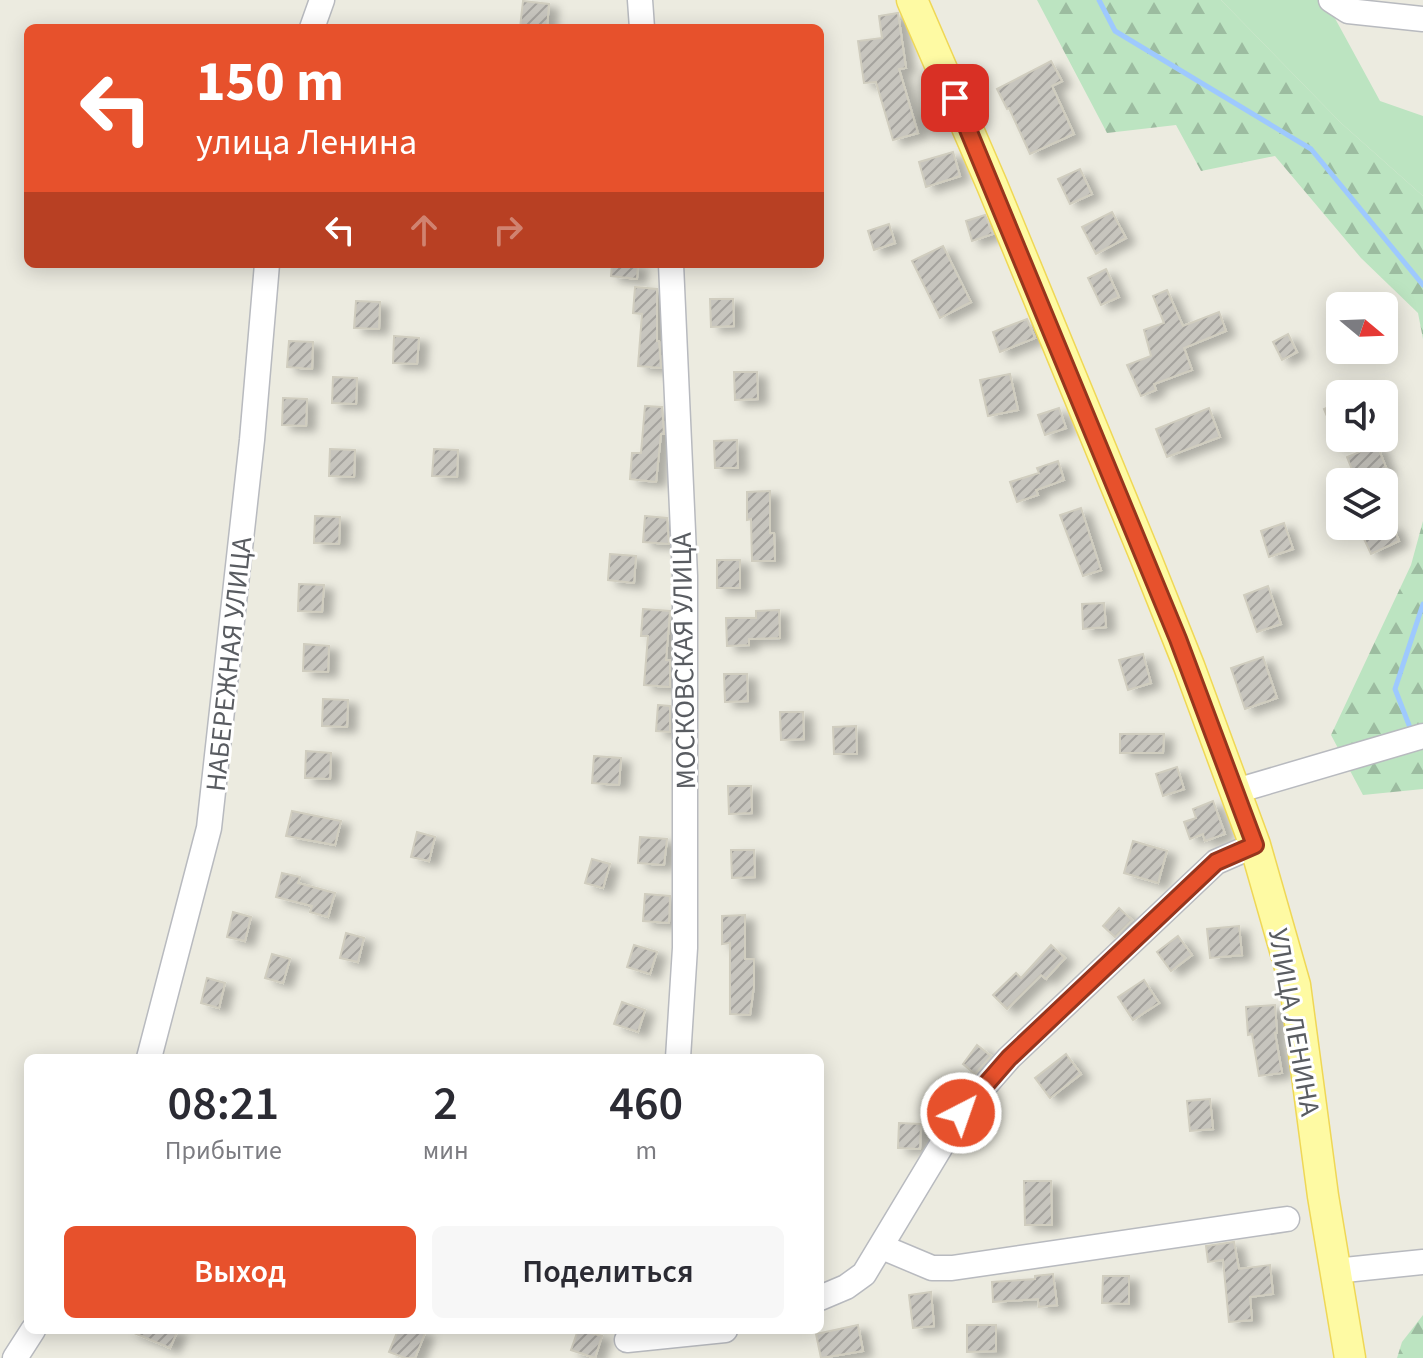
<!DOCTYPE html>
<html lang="ru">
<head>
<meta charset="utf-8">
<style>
  body { margin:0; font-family:"Source Sans 3",sans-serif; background:#f7f7f7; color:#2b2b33; height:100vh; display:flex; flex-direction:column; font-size:30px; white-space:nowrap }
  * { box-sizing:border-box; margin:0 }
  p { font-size:26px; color:#7c7c81 }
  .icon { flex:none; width:44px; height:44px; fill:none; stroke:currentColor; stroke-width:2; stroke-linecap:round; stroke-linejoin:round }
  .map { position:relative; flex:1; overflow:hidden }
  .sheet { position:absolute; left:24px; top:1054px; width:800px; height:280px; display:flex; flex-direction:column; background:#fff; border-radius:12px; box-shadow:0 4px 20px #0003 }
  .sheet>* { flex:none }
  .top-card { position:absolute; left:24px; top:24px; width:800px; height:244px; border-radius:12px; box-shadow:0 4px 20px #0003; background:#e7512c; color:#fff; overflow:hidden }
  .needle { width:52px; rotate:109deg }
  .controls { position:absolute; left:1326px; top:292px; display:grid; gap:16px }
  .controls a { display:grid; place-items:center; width:72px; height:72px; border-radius:12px; background:#fff; box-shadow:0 4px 20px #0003; font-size:40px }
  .pin { position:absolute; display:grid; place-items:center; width:68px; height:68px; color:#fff; margin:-34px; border-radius:16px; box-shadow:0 4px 12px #0006 }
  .me { position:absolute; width:88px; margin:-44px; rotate:41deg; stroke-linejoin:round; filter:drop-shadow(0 0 6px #0008) }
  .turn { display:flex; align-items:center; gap:28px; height:168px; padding:0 40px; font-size:36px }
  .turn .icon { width:104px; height:104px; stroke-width:2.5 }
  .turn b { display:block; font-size:56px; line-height:68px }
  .lanes { display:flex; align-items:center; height:76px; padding:0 40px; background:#0003; justify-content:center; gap:40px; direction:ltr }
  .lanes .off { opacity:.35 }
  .eta { display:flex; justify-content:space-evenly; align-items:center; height:136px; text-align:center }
  .eta b { font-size:48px; font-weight:600; line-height:56px }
  .button { display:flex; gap:16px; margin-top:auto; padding:16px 40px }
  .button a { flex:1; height:92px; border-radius:12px; background:#e7512c; color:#fff; font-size:32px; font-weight:600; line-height:92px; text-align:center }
  .button a+a { background:#f7f7f7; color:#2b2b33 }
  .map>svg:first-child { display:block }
  .grass { fill:#bce4c1 }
  .forest { fill:url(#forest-firs) }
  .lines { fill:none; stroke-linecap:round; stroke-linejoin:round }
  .stream { stroke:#9ec9fe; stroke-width:5 }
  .building { fill:url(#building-hatch); stroke:#d0cdbf; stroke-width:2; filter:url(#shadow) }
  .minor-casing { stroke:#b8babf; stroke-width:27 }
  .major-casing { stroke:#efd756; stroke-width:33 }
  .minor { stroke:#fff; stroke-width:24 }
  .major { stroke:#fefaa3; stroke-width:30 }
  .route-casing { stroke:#96351d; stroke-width:20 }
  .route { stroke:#e7512c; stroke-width:14 }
  .labels { text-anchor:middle; stroke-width:6; stroke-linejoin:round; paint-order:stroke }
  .street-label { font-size:28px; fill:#595c61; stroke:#fff }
</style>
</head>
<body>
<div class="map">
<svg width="1423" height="1358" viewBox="0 0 1423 1358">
  <defs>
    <pattern id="forest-firs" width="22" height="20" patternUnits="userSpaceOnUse" patternTransform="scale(2)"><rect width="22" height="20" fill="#bce4c1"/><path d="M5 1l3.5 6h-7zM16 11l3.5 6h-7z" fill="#9cbca0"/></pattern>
    <pattern id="building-hatch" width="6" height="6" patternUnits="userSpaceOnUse" patternTransform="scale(2)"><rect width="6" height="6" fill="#c7c5be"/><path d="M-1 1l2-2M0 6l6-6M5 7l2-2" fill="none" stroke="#a5a39e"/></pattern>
    <filter id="shadow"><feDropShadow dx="9" dy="5" stdDeviation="4" flood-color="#0004"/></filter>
  </defs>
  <rect width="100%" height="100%" fill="#ecebe0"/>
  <polygon class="grass" points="1221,0 1325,0 1380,101 1423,116 1423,196 1341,123"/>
  <g class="forest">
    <polygon points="1037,0 1221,0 1341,123 1423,196 1423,339 1418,313 1361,258 1275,156 1201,171 1176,125 1107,133"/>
    <polygon points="1423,521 1423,789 1363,795 1331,735 1411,565"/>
    <polygon points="1423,1315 1423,1358 1397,1358 1402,1342"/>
  </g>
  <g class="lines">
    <g class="stream">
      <polyline points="1099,0 1115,31 1311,149 1423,285"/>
      <polyline points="1409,725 1395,689 1423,604"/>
    </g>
  </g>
  <g class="building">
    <polygon points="523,1 549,4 547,28 520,28"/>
    <polygon points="898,13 906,68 899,69 918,133 893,140 876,82 864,83 858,41 882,38 879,16"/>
    <polygon points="1051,61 1062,81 1052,86 1074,134 1030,154 1009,108 1007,109 997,89"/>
    <polygon points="953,152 960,176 926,187 919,162"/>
    <polygon points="1080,169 1092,194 1070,204 1058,179"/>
    <polygon points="1112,212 1126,238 1096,254 1082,227"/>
    <polygon points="985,215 993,234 972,241 966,221"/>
    <polygon points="889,224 895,243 874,250 868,231"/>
    <polygon points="943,246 971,302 940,318 912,261"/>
    <polygon points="612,264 638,264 637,279 611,276"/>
    <polygon points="1106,269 1119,297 1101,305 1088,278"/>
    <polygon points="635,287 657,289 657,341 659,341 661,368 638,366 642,314 633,313"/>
    <polygon points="1167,290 1183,326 1219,312 1226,331 1184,348 1192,370 1154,384 1156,390 1141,396 1127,365 1151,356 1144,330 1164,323 1153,296"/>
    <polygon points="710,299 733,299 734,326 711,327"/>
    <polygon points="356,301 380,302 379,329 354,328"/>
    <polygon points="1027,319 1035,338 1000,352 993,332"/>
    <polygon points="1288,334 1297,352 1282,360 1273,342"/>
    <polygon points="394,336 419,338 417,364 393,363"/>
    <polygon points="289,341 313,342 312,369 287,367"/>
    <polygon points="734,372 757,372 758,399 735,400"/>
    <polygon points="1010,374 1018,410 988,416 980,380"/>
    <polygon points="333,377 357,378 356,404 332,403"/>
    <polygon points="283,398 307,399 306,426 282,425"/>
    <polygon points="1340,402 1340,448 1324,409"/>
    <polygon points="645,406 662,407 664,434 661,434 656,482 630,479 632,453 641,453"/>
    <polygon points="1059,408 1066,428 1045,435 1038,415"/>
    <polygon points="1209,408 1220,437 1167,457 1156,429"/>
    <polygon points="737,440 738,468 715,468 714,441"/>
    <polygon points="1377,445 1387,470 1357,482 1347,457"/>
    <polygon points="330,449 355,450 354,477 329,476"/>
    <polygon points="434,449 458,450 457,477 432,476"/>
    <polygon points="1058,461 1064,480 1036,490 1038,495 1017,502 1010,482 1039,473 1037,468"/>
    <polygon points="770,491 770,533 774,533 775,561 752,561 751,519 747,520 747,492"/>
    <polygon points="1081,508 1101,570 1083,576 1060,515"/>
    <polygon points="315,516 340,517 339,544 314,543"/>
    <polygon points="645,516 667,518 669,544 643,542"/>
    <polygon points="1284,523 1293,549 1269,557 1261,531"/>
    <polygon points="1358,526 1393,526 1399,541 1371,554"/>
    <polygon points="610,554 636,556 634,583 608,580"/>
    <rect x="717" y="560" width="23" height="28"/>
    <polygon points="299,584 324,585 322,612 298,611"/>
    <polygon points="1268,586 1281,624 1257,632 1244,595"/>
    <polygon points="1104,603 1106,627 1083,629 1082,604"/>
    <polygon points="643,609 670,611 666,660 670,660 670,687 644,685 648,636 641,636"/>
    <polygon points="779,610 780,638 749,639 749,645 727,646 726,618 756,618 756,611"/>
    <polygon points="304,644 329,646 328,672 303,671"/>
    <polygon points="1143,654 1151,683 1128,690 1119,660"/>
    <polygon points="1263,657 1277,698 1245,709 1231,668"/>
    <polygon points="724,674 747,674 748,701 725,702"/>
    <polygon points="323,699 348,700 347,727 322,726"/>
    <polygon points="658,705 670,706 670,732 656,731"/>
    <polygon points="780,712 803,712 804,739 781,740"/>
    <polygon points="856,726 857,754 834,754 833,727"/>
    <polygon points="1120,734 1164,734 1163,753 1120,753"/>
    <polygon points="306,751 331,753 330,779 305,778"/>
    <polygon points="594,756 621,758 619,785 592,783"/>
    <polygon points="1177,767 1184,789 1163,796 1156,774"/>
    <polygon points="728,786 751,786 752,813 729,814"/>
    <polygon points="1213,801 1225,834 1205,841 1203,834 1190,839 1184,822 1196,818 1193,809"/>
    <polygon points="292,811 341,821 335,845 286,836"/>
    <polygon points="417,832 435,837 429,861 411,857"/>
    <polygon points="640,837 667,839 664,865 638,863"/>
    <polygon points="1133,841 1167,851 1158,883 1124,873"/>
    <polygon points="731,850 754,850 755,877 732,878"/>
    <polygon points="592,859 610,864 603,888 585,883"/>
    <polygon points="282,873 300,877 298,883 335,893 328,917 310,912 312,906 276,897"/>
    <polygon points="645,894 670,896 669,923 643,921"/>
    <polygon points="1119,908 1132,920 1115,937 1103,926"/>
    <polygon points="233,912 251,917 245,941 227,937"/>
    <polygon points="745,915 745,959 754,959 754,986 750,1015 730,1014 730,943 722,944 722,916"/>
    <polygon points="1239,926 1242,955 1210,958 1207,929"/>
    <polygon points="346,933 364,938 358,962 340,958"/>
    <polygon points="1178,936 1192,955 1171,971 1157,952"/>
    <polygon points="634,945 657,952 650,974 627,967"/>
    <polygon points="1051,945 1065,958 1046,979 1041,975 1007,1009 993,995 1016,973 1021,978"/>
    <polygon points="272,954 290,959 283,983 265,978"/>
    <polygon points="207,978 225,983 219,1008 201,1003"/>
    <polygon points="1144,980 1159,1003 1133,1020 1118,997"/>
    <polygon points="622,1002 645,1010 638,1032 614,1024"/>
    <polygon points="1275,1005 1277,1033 1275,1033 1282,1073 1259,1076 1252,1034 1248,1035 1246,1007"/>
    <polygon points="977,1045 991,1056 975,1074 963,1064"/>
    <polygon points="1066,1054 1081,1074 1050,1098 1035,1078"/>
    <polygon points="1210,1099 1213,1129 1190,1131 1187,1101"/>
    <polygon points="899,1123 921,1124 920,1149 898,1148"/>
    <polygon points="1024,1181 1051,1181 1052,1225 1025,1225"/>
    <polygon points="1234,1242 1239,1269 1270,1265 1273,1294 1250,1297 1252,1320 1229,1322 1223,1260 1208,1262 1206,1246"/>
    <polygon points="1053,1274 1057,1305 1039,1307 1038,1299 993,1302 992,1282 1035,1279 1035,1276"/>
    <polygon points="1103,1276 1129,1276 1129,1304 1102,1303"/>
    <polygon points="931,1292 934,1326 913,1328 909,1295"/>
    <polygon points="858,1325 863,1351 821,1358 816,1334"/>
    <polygon points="967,1325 996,1325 996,1351 967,1352"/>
    <polygon points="127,1330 178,1330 170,1348"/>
    <polygon points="398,1330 416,1330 425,1333 415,1358 405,1358 389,1352"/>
    <polygon points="578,1330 602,1336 595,1358 571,1350"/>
  </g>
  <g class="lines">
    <g class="minor-casing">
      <g id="minor">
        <polyline points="640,0 642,28"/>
        <polyline points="1331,0 1348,11 1423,19"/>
        <polyline points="312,28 322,0"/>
        <polyline points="671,264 685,576 685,948 678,1058"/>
        <polyline points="1236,791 1423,736"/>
        <polyline points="149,1058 209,828 252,440 267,264"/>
        <polyline points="882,1247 932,1268 952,1268 1287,1219"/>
        <polyline points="1335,1271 1423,1262"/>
        <polyline points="820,1298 846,1287 864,1274 961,1113 1009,1058 1216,862 1255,845"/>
        <polyline points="627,1340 725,1330"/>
        <polyline points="15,1358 33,1330"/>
      </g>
    </g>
    <g class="major-casing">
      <polyline id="major" points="912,0 992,185 1145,556 1189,666 1255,845 1295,985 1323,1196 1350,1358"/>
    </g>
    <use href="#minor" class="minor"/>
    <use href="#major" class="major"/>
  </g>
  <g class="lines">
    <g class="route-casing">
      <polyline id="route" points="955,98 1178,639 1255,845 1216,862 1009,1058 961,1113"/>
    </g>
    <use href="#route" class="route"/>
  </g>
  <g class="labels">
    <g class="street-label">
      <text transform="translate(683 661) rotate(-91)" y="10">МОСКОВСКАЯ УЛИЦА</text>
      <text transform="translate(228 664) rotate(-84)" y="10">НАБЕРЕЖНАЯ УЛИЦА</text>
      <text transform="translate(1295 1022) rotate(80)" y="10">УЛИЦА ЛЕНИНА</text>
    </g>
  </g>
</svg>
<div class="controls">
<a><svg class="needle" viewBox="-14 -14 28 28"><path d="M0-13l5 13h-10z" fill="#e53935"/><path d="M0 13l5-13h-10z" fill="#7c7c81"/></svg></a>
<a><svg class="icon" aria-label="sound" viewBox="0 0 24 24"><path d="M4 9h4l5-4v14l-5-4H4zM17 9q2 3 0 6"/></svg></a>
<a><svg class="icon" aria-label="layers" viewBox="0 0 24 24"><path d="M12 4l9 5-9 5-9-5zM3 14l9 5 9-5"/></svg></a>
</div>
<div class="pin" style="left:955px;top:98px;background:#d93025"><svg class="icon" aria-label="arrive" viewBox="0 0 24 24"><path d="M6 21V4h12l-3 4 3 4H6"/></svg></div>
<svg class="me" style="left:961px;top:1113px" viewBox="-20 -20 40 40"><circle r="17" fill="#e7512c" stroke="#fff" stroke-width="3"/><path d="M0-11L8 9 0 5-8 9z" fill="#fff"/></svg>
<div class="top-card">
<div class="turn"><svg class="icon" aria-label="left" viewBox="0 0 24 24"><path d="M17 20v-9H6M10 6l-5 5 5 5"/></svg><div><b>150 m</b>улица Ленина</div></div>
<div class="lanes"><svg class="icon" aria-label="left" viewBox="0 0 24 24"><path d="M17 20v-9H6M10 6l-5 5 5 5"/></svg><svg class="icon off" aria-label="ahead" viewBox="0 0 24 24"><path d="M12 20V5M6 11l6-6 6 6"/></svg><svg class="icon off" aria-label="right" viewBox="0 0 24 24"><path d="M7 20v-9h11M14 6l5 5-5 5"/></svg></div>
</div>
<section class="sheet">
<div class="eta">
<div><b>08:21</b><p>Прибытие</p></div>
<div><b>2</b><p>мин</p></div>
<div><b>460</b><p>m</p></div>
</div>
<div class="button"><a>Выход</a><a>Поделиться</a></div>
</section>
</div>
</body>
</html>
